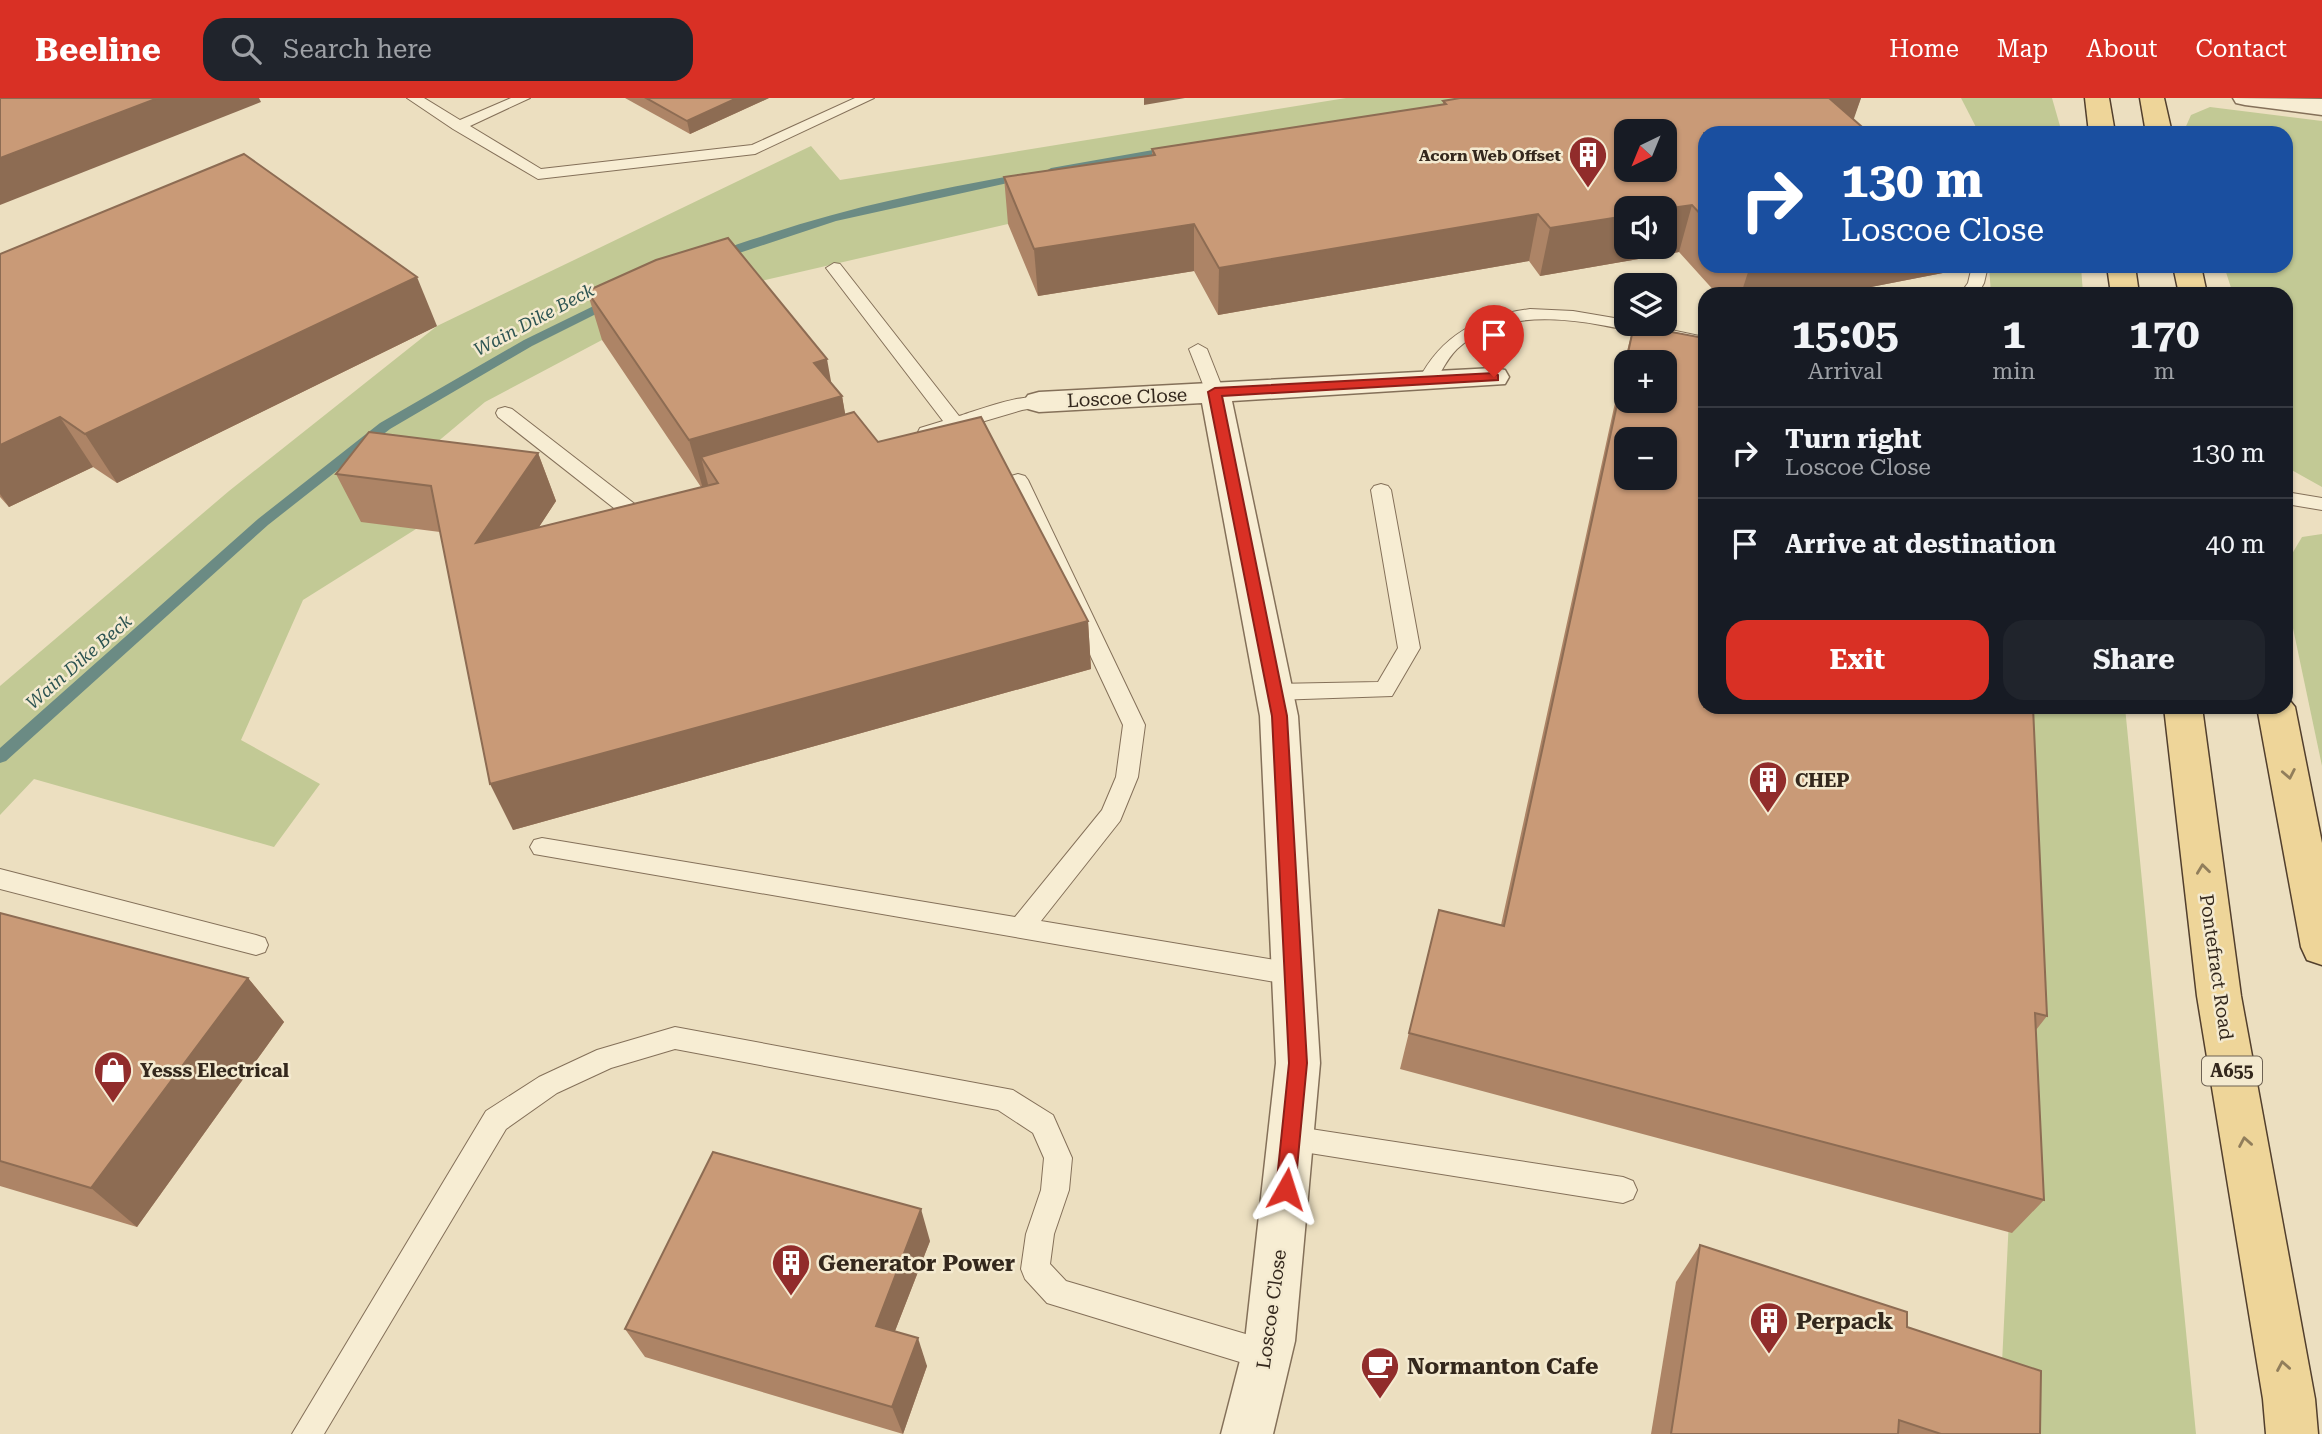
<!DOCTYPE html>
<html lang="en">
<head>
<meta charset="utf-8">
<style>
  body { margin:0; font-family:"Roboto Serif",serif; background:#20242c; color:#f1f3f6; height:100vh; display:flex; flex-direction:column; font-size:26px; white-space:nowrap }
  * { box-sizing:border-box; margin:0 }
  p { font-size:23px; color:#9ea1a6 }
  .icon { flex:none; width:38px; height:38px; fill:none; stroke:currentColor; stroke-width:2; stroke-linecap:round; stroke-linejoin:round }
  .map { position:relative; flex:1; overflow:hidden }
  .drawer { position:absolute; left:1698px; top:189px; width:595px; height:427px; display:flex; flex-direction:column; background:#171b24; border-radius:21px; box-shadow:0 2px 5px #0004 }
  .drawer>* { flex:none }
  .top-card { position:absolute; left:1698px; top:28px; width:595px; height:147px; border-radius:21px; box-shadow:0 2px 5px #0004; background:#1a4fa0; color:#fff; overflow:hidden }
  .needle { width:46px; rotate:223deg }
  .tools { position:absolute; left:1614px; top:21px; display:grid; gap:14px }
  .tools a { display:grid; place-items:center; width:63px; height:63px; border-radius:14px; background:#171b24; box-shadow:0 2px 5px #0004; font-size:35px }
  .pin { position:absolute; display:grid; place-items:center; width:60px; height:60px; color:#fff; margin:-72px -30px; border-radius:50% 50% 50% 0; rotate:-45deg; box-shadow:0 0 7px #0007 }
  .pin .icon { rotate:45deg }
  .me { position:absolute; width:77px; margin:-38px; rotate:6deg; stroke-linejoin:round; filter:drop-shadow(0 0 5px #0008) }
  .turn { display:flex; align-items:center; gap:24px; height:147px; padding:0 28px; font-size:32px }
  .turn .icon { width:91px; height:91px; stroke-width:2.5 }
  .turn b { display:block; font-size:49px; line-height:60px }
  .eta { display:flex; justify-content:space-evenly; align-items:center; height:119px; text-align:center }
  .eta b { font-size:42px; font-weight:700; line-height:49px }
  .primary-button { display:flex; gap:14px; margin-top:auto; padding:14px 28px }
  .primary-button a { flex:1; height:80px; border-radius:21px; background:#d93025; color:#fff; font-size:28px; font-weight:700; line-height:80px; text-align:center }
  .primary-button a+a { background:#20242c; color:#f1f3f6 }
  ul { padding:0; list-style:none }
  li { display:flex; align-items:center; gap:21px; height:91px; padding:0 28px; border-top:2px solid #363941 }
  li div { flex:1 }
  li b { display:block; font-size:26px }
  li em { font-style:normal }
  header { display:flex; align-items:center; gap:42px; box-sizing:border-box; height:98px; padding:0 35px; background:#d93025; color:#fff }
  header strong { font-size:33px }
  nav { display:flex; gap:38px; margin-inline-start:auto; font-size:24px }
  .search { width:490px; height:63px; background:#20242c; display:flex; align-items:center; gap:18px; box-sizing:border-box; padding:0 24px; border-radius:21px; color:#9ea1a6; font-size:26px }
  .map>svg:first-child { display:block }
  .green { fill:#c2c995 }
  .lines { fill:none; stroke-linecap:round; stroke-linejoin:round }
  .stream { fill:#6b8b84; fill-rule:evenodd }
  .lane-casing { stroke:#847059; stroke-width:2 }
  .street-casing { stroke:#847059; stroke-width:3 }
  .primary-casing { stroke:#523f2d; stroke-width:3 }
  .lane { fill:#f7edd3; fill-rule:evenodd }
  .street { fill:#f7edd3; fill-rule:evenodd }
  .primary { fill:#eed599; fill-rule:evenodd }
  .wall { fill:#ad8466 }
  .shaded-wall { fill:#8d6c53 }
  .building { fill:#c99a77; stroke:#8d6c53; stroke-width:2; fill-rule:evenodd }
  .oneway { stroke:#917e5b }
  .route { fill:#d93025; stroke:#8d1f18; stroke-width:2 }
  .labels { text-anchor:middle; stroke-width:5; stroke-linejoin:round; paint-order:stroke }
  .far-poi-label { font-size:16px; font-weight:bold; fill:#34281d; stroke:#f4ead0; text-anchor:end }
  .far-water-label { font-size:18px; font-style:italic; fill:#2d5452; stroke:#f4ead0 }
  .shield { fill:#f4ead0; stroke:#6e6253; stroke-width:2 }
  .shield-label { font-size:18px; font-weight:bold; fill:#34281d }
  .street-label { font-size:19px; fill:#34281d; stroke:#f4ead0 }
  .poi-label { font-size:19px; font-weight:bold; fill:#34281d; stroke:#f4ead0; text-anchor:start }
  .near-poi-label { font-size:23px; font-weight:bold; fill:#34281d; stroke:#f4ead0; text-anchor:start }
</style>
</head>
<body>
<header>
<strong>Beeline</strong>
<div class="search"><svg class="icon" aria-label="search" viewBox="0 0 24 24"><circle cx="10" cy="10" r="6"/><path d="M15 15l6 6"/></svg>Search here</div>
<nav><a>Home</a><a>Map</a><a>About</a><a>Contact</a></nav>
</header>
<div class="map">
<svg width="2322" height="1336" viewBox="0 0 2322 1336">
  <rect width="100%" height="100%" fill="#ecdfc0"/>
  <g class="green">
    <polygon points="1346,0 1744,0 1126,108 1008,126 739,188 670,211 602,242 485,304 392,382 416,431 303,502 241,642 320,686 274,749 34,681 0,717 0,588 229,393 437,228 811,48 840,82"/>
    <polygon points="1961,0 2052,0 2062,35 1979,35"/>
    <polygon points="2210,9 2322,23 2322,389 2288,370 2286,364 2286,196 2233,196 2224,168 2286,168 2286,35 2183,35 2191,17"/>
    <polygon points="1989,168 2081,168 2083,196 1991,196"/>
    <polygon points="2322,436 2322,668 2286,497 2286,466 2302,439"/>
    <polygon points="2006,609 2125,609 2196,1336 2029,1336 2000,1307 2017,955"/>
  </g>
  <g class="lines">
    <g class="stream">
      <polygon points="1170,49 1175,52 1174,54 1051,76 1046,73 1051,70"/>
      <path d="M 1026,75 L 1030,76 L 1030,80 L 836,123 L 724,160 L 714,158 C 728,147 752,142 769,136 C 853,108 939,91 1026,75 Z"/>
      <polygon points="612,199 618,203 616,206 532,248 390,331 268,427 6,663 0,665 0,650 258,421 380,325 524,242"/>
    </g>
    <g class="lane-casing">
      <g id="lane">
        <polygon points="407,0 424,0 460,22 511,0 530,0 470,28 541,71 752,47 855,0 874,0 755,56 538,81 453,31"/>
        <path d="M 834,165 L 840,166 L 959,318 C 976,313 1036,289 1048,304 L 1045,308 L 1022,312 L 934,338 L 920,338 L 918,334 L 920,330 L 943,323 L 826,170 Z"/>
        <polygon points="1972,168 1988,168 1984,185 1978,196 1960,196 1968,185"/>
        <path d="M 1530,211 L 1573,213 L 1626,222 L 1626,226 L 1643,226 L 1704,239 L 1704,249 C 1632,237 1520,192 1457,251 C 1446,262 1441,275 1433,287 L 1427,289 L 1418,283 C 1442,236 1479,218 1530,211 Z"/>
        <polygon points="1198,246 1207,251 1224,294 1221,298 1215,300 1206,294 1189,251"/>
        <polygon points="505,309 512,311 636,407 660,410 663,415 660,420 653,422 624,418 498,319 496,315 498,311"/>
        <polygon points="1018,376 1025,378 1028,382 1145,627 1138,679 1120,723 1041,823 1293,865 1302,868 1306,876 1302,884 1293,887 534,756 530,749 534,742 542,740 1015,819 1102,712 1116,679 1123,627 1008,382 1011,378"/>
        <polygon points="1381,386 1388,388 1391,392 1420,550 1392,598 1274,602 1266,600 1263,594 1266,588 1274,586 1378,584 1398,550 1371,392 1374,388"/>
        <polygon points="2286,394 2322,400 2322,412 2286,406"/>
        <polygon points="0,771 256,837 265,840 268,847 265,854 256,857 0,791"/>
        <polygon points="675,929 1013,992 1053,1017 1072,1060 1069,1092 1054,1136 1050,1166 1066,1183 1266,1242 1277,1246 1281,1257 1277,1268 1266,1272 1047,1205 1025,1181 1021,1171 1026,1136 1041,1092 1044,1060 1033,1035 998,1012 675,951 611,970 557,995 506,1031 324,1336 292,1336 486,1013 539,979 597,952"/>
        <polygon points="1291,1028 1623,1079 1633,1083 1637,1092 1633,1101 1623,1105 1291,1052 1281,1049 1277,1040 1281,1031"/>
      </g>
    </g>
    <g class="street-casing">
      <g id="street">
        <polygon points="2233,0 2322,1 2322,17 2245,7 2236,5"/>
        <polygon points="1494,270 1505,272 1509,279 1505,286 1232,303 1298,618 1320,965 1295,1243 1273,1336 1221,1336 1245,1243 1276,965 1260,618 1202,305 1039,314 1028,311 1023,304 1028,297 1039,294"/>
      </g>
    </g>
    <g class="primary-casing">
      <g id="primary">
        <polygon points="2085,0 2109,0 2115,35 2089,35"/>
        <polygon points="2140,0 2164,0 2172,35 2146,35"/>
        <polygon points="2107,168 2135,168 2139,196 2111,196"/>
        <polygon points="2173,168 2201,168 2207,196 2179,196"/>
        <polygon points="2286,598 2295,609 2322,745 2322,867 2307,862 2301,849 2257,609 2286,609"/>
        <polygon points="2164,609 2202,609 2241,898 2315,1301 2318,1336 2266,1336 2263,1301 2197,898"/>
      </g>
    </g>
    <use href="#lane" class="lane"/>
    <use href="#street" class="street"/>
    <use href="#primary" class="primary"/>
  </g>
  <g class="wall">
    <polygon points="625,0 769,0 690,36"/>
    <polygon points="1460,0 1861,0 1853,21 1704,35 1704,168 1956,168 1953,173 1835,196 1717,196 1679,154 1540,178 1529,163 1218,217 1194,173 1038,198 1008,126 1004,79 1152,57 1152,51 1443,7 1443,3"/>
    <polygon points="0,156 437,228 117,385 93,369 9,409 0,399"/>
    <polygon points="587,193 842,298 845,317 1088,523 1091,571 513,732 440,434 361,424 336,376 538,355 556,403 539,429 701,389 602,242"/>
    <polygon points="1634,227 2047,918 2036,932 2044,1102 2012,1135 1400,971 1439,812 1501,827 1623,268"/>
    <polygon points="0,815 248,880 284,924 137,1129 0,1088"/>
    <polygon points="930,1143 895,1233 927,1268 903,1336 645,1259 625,1231"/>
    <polygon points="1700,1147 2040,1336 1651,1336 1676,1184"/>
  </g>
  <g class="shaded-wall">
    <polygon points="158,0 259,0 261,4 0,107 0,60"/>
    <polygon points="737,0 769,0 690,36 687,23"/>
    <polygon points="1144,0 1185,0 1144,7"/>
    <polygon points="1829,0 1861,0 1849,35"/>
    <polygon points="1692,107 1679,154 1540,178 1550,130 1626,118 1626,149 1664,149 1664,111"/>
    <polygon points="1538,116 1529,163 1218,217 1219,170"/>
    <polygon points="1194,126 1194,173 1038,198 1034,151"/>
    <polygon points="1750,168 1956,168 1953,173 1835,196 1741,196"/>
    <polygon points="417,179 437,228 117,385 85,336"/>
    <polygon points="827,261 834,300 842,298 851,348 718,385 701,359 709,390 703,391 689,342 814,265"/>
    <polygon points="60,319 93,369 9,409 0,396 0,347"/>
    <polygon points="538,355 556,403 497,493 476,445"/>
    <polygon points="1088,523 1091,571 513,732 490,686"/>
    <polygon points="248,880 284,924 137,1129 91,1090"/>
    <polygon points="921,1111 930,1143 886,1256 876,1228"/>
    <polygon points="918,1240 927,1268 903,1336 892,1309"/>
  </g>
  <g class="building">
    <polygon points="0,0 158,0 0,60"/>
    <polygon points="646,0 737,0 687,23"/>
    <path d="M 1460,0 L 1829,0 L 1869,35 L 1704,35 L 1704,120 L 1692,107 L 1664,111 L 1664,110 L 1626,110 L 1626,118 L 1550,130 L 1538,116 L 1219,170 L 1194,126 L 1034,151 L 1004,79 L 1155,57 L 1152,51 L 1446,6 L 1443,3 ZM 1626,33 L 1664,33 L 1664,72 L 1626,72 Z"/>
    <polygon points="244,56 417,179 85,336 60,319 0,347 0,156"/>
    <polygon points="728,140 827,261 814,265 842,298 689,342 587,193 656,162"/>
    <path d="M 1634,227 L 1704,240 L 1704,609 L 2033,609 L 2047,918 L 2035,915 L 2044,1102 L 1409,935 L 1439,812 L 1504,828 L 1626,265 L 1626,303 L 1664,303 L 1664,264 L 1626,264 ZM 1626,341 L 1664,341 L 1664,380 L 1626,380 Z"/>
    <polygon points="854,314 878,344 981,319 1088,523 490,686 431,388 336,376 369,334 538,355 476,445 718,385 701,359"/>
    <polygon points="0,815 248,880 91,1090 0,1063"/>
    <polygon points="713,1054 921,1111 876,1228 918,1240 892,1309 625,1231"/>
    <polygon points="1700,1147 1907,1214 1907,1229 2041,1273 2040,1336 1941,1336 1899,1322 1898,1336 1671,1336"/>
  </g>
  <defs><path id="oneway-chevron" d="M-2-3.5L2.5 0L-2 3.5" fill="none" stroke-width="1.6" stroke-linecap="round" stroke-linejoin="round" transform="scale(1.75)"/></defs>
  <g class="oneway">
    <use href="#oneway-chevron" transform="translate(2289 676) rotate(79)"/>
    <use href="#oneway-chevron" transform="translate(2203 771) rotate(-97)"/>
    <use href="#oneway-chevron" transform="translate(2245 1044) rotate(-100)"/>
    <use href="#oneway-chevron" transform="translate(2283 1268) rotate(-100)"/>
  </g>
  <polygon class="route" points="1494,275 1498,277 1498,282 1222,298 1287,618 1307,965 1295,1091 1292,1097 1286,1100 1279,1097 1276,1091 1289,965 1272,618 1208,294 1215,290"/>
  <defs>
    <g id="building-pin" transform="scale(2.0125)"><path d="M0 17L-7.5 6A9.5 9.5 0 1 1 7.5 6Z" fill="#912c2b" stroke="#f4ead0"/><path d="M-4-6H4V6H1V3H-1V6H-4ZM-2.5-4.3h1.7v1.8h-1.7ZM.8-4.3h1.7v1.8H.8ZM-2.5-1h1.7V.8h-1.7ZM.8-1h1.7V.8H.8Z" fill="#fff"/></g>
    <g id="shop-pin" transform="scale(2.0125)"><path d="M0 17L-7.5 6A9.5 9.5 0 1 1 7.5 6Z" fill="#912c2b" stroke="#f4ead0"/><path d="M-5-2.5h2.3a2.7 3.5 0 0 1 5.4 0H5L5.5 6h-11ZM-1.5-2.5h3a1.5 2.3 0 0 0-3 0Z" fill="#fff"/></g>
    <g id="cafe-pin" transform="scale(2.0125)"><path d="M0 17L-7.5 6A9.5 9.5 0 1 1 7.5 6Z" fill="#912c2b" stroke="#f4ead0"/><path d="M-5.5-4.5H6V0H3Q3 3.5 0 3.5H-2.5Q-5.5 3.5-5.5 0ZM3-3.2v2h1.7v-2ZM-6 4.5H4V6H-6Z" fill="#fff"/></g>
  </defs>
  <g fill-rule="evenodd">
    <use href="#building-pin" x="1588" y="57"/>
    <use href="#building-pin" x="1768" y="682"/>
    <use href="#shop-pin" x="113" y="972"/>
    <use href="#building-pin" x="791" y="1165"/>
    <use href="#building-pin" x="1769" y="1223"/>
    <use href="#cafe-pin" x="1380" y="1268"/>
  </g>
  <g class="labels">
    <g class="far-poi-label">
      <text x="1561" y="63">Acorn Web Offset</text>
    </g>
    <g class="far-water-label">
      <text transform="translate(534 222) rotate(-28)" y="6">Wain Dike Beck</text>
      <text transform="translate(79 564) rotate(-41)" y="6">Wain Dike Beck</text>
    </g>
    <rect class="shield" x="2202" y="958.5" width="60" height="29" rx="5"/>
    <g class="shield-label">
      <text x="2232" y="979">A655</text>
    </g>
    <g class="street-label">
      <text transform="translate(1127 299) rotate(-3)" y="7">Loscoe Close</text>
      <text transform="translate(2217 869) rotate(82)" y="7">Pontefract Road</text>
      <text transform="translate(1271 1211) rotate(-82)" y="7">Loscoe Close</text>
    </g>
    <g class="poi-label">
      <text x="1795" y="689">CHEP</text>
      <text x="140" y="979">Yesss Electrical</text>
    </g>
    <g class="near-poi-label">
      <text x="818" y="1173">Generator Power</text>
      <text x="1796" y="1231">Perpack</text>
      <text x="1407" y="1276">Normanton Cafe</text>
    </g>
  </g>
</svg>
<div class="tools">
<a><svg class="needle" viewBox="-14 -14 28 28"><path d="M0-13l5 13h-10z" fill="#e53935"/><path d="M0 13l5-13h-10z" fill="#9ea1a6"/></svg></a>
<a><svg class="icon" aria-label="sound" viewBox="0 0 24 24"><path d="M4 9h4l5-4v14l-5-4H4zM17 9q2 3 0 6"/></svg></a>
<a><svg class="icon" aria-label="layers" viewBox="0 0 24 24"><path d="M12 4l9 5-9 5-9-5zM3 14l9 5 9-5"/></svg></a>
<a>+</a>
<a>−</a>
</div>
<div class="pin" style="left:1494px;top:279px;background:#d93025"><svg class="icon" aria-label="arrive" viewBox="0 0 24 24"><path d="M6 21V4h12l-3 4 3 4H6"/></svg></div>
<svg class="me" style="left:1286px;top:1091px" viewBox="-20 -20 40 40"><path d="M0-17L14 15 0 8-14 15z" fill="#d93025" stroke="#fff" stroke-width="4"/></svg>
<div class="top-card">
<div class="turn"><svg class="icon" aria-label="right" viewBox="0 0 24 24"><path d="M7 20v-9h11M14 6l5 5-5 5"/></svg><div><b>130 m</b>Loscoe Close</div></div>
</div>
<section class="drawer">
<div class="eta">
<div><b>15:05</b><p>Arrival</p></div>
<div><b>1</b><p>min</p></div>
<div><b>170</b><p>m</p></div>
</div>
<ul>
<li><svg class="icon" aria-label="right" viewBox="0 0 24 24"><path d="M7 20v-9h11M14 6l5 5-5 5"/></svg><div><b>Turn right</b><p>Loscoe Close</p></div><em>130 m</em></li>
<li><svg class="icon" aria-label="arrive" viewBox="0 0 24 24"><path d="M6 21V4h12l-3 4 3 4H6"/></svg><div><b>Arrive at destination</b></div><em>40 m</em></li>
</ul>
<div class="primary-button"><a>Exit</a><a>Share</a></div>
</section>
</div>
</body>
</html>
